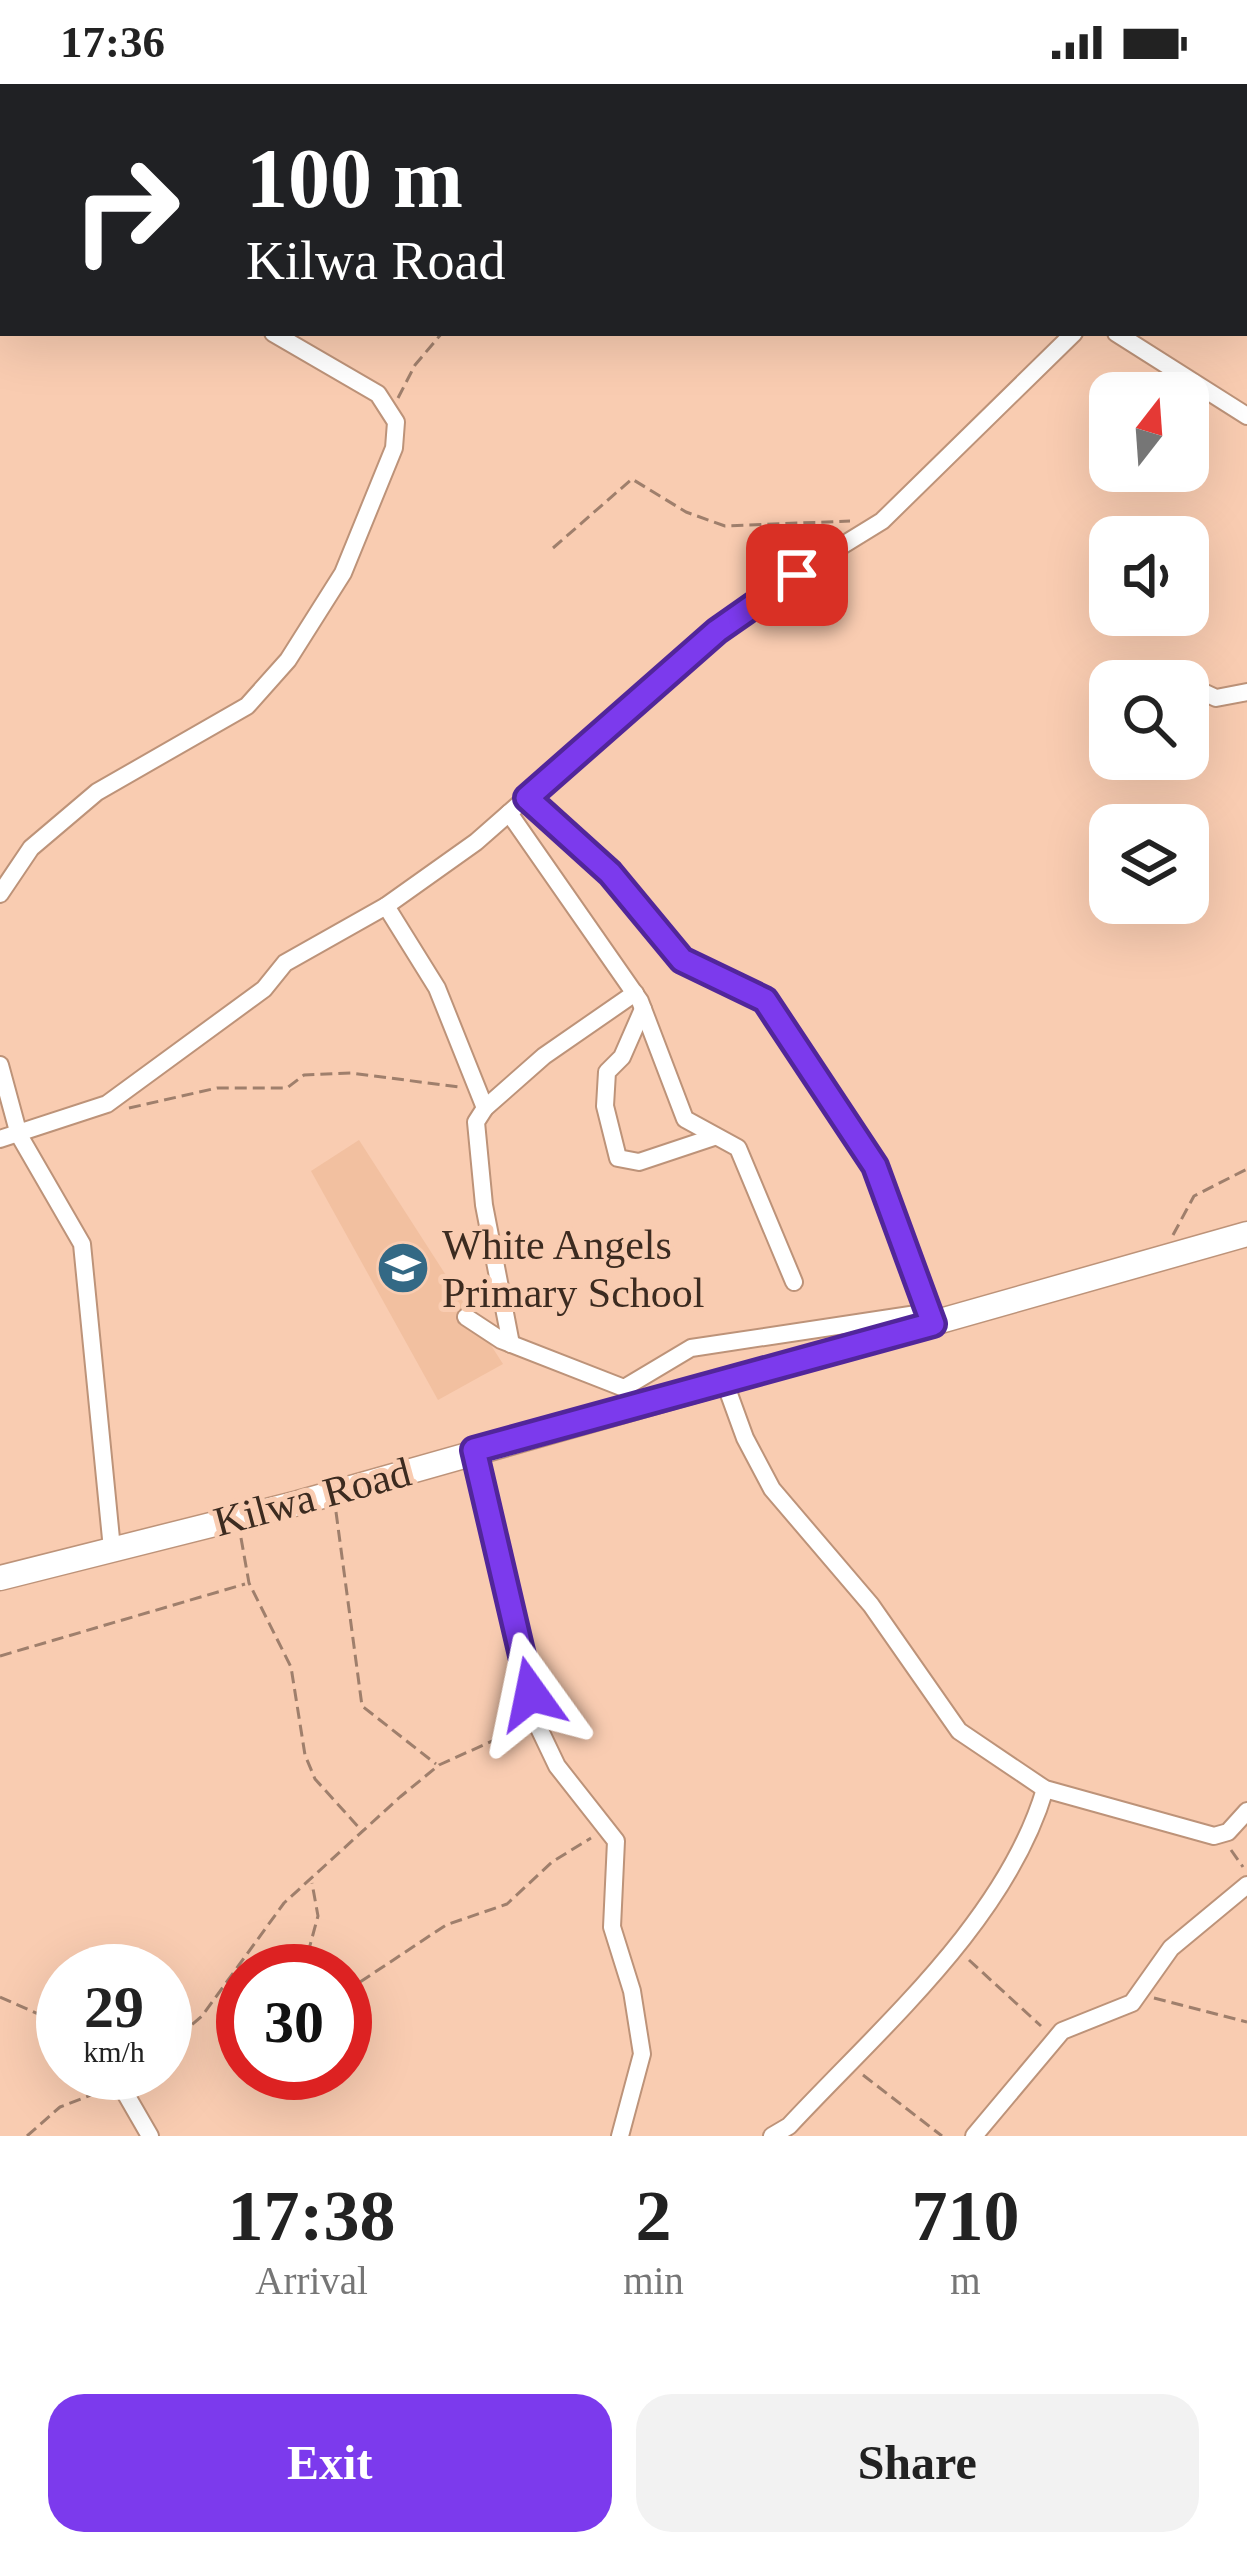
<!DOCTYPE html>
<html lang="en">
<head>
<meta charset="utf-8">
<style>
  body { margin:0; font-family:"Times New Roman",serif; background:#f2f2f2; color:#222; height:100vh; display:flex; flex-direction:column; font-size:45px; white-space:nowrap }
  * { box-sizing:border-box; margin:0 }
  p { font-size:39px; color:#767676 }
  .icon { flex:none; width:66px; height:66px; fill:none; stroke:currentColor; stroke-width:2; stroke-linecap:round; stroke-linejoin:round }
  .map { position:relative; height:2052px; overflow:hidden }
  .side { display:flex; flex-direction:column; background:#fff; flex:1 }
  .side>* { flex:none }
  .hud { position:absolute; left:0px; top:0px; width:1248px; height:252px; box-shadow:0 12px 48px #0002; background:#202124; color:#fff; overflow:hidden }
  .needle { width:78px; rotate:17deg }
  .tools { position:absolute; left:1089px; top:288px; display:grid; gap:24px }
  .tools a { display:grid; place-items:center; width:120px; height:120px; border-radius:24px; background:#fff; box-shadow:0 12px 48px #0002; font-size:60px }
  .speed { position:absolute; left:36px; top:1860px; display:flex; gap:24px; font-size:60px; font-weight:700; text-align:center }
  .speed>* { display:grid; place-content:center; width:156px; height:156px; border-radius:50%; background:#fff; box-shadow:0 12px 48px #0002; line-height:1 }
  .speed small { font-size:30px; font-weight:400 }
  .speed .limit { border:18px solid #d22; background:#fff; color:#111 }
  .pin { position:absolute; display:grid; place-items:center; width:102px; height:102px; color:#fff; margin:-51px; border-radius:24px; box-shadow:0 6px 18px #0006 }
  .me { position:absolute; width:132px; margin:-66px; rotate:348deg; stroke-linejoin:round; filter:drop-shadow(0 0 9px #0008) }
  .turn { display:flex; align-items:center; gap:42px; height:252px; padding:0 48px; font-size:54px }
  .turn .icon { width:156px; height:156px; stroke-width:2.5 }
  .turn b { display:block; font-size:84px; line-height:102px }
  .eta { display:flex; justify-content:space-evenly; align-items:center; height:204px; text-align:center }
  .eta b { font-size:72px; font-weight:700; line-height:84px }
  .cta { display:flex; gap:24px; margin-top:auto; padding:24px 48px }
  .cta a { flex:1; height:138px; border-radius:36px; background:#7c3aed; color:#fff; font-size:48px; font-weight:700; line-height:138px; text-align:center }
  .cta a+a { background:#f2f2f2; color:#222 }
  .status { display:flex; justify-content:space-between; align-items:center; height:84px; padding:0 60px; background:#fff; direction:ltr }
  .status svg { height:33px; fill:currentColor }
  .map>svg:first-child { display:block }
  .built { fill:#f2c0a0 }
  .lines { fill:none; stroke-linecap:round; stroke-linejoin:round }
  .minor-casing { stroke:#bd9379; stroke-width:20 }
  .highway-casing { stroke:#bd9379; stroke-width:27 }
  .path { stroke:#9f7f6c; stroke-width:3; stroke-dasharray:12 6; stroke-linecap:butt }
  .minor { stroke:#fff; stroke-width:16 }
  .highway { stroke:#fff; stroke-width:24 }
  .route-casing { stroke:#51269a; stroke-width:30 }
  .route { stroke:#7c3aed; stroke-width:21 }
  .labels { text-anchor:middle; stroke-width:10; stroke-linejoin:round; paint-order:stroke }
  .poi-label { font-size:42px; fill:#3c2b20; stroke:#f9ccb1; text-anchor:start }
  .street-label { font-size:42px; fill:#3c2b20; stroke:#f9ccb1 }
</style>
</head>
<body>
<div class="status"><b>17:36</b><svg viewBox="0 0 49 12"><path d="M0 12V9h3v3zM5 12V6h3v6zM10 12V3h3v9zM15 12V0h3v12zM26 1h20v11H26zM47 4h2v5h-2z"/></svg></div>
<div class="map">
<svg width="1247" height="2052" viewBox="0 0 1247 2052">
  <rect width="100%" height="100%" fill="#f9ccb1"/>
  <polygon class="built" points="359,1056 503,1280 438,1316 311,1087"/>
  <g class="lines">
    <g class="minor-casing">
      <g id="minor">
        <polyline points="1120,0 1129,3"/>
        <polyline points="1245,45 1247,43"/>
        <polyline points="0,98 3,99"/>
        <polyline points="1116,249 1247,332"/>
        <polyline points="1146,597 1162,589 1181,597"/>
        <polyline points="1188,601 1216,614 1247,608"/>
        <polyline points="527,714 610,789 682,876 765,916 875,1082 933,1240"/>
        <polyline points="509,729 640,917 685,1035 738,1064 794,1198"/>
        <polyline points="0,810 31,764 97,708 247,622 288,576 343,489 394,364 396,338 378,310 273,249"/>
        <polyline points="386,822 437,904 485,1024"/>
        <polyline points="643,925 622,973 607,988 605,1022 618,1074 639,1078 714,1053"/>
        <polyline points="0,981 19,1051 82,1160 112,1465"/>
        <polyline points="0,1055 107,1020 264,905 285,879 386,822 476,758 717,546 765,509 882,437 1074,249"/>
        <polyline points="466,1233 501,1256 624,1304 691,1264 930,1228"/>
        <polyline points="511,1260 484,1121 476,1038 485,1024 544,972 635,909"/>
        <polyline points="725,1299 745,1354 772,1405 871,1521 959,1647 1045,1705 1214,1752 1228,1748 1247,1727"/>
        <polyline points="474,1366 536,1638 557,1682 616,1757 612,1843 632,1907 642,1970 620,2052"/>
        <polyline points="120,2000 150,2052"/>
        <path d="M 772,2052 L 789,2042 C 881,1943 1006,1837 1045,1705"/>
        <polyline points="974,2052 1062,1947 1132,1919 1171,1864 1247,1801"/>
      </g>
    </g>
    <g class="highway-casing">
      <polyline id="highway" points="0,1494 298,1419 1247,1150"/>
    </g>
    <g class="path">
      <polyline points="428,0 430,3"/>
      <polyline points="569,3 570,0"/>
      <polyline points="398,314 415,281 442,249"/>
      <polyline points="553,464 632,395 686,428 725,442 850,437"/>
      <polyline points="129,1024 217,1004 287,1004 304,991 351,989 459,1003"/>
      <polyline points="1173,1151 1194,1112 1247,1085"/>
      <polyline points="336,1428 362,1622 436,1680"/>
      <polyline points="241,1454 249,1499 291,1583 305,1671 315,1695 362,1747"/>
      <polyline points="0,1572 245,1500"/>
      <polyline points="1231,1766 1243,1783"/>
      <polyline points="969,1876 1041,1942"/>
      <polyline points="303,1887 318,1832 312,1799"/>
      <polyline points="345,1908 446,1841 507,1820 552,1778 591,1754"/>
      <polyline points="0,1913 63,1941"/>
      <polyline points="1154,1914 1247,1938"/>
      <polyline points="165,1964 202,1932 284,1819 400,1713 439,1681 519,1645"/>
      <polyline points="863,1991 942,2052"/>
      <polyline points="27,2052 60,2023 107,2005"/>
    </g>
    <use href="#minor" class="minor"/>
    <use href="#highway" class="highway"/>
  </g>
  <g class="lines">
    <g class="route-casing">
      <polyline id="route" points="531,1610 474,1366 933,1240 875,1082 765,916 682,876 610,789 527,714 717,547 797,491"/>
    </g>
    <use href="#route" class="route"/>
  </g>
  <defs>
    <g id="school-disc" transform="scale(2.7)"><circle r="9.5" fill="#336985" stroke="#f9ccb1"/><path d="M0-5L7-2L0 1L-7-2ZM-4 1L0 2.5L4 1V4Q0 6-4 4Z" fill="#fff"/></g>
  </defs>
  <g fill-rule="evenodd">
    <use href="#school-disc" x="403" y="1184"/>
  </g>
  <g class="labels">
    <g class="poi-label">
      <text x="442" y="1175">White Angels<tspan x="442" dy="48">Primary School</tspan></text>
    </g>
    <g class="street-label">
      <text transform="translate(312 1412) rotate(-15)" y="15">Kilwa Road</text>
    </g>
  </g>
</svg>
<div class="tools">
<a><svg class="needle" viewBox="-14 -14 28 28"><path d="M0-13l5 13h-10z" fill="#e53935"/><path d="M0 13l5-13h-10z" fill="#767676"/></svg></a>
<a><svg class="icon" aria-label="sound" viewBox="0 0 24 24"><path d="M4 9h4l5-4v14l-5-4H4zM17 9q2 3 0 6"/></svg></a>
<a><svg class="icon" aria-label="search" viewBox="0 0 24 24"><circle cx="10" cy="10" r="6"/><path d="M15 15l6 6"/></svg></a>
<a><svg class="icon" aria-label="layers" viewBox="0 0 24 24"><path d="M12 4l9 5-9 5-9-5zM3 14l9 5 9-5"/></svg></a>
</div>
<div class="speed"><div>29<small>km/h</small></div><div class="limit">30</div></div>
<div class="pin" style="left:797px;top:491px;background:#d93025"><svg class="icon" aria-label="arrive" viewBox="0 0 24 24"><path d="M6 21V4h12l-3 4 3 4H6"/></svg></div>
<svg class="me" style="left:531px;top:1610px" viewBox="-20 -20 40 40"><path d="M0-17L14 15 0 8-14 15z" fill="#7c3aed" stroke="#fff" stroke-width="4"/></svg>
<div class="hud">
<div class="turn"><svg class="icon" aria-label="right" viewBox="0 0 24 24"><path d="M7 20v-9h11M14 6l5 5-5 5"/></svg><div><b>100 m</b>Kilwa Road</div></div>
</div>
</div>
<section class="side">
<div class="eta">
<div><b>17:38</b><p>Arrival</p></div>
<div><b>2</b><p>min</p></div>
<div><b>710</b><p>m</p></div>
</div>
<div class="cta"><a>Exit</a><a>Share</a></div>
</section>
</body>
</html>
